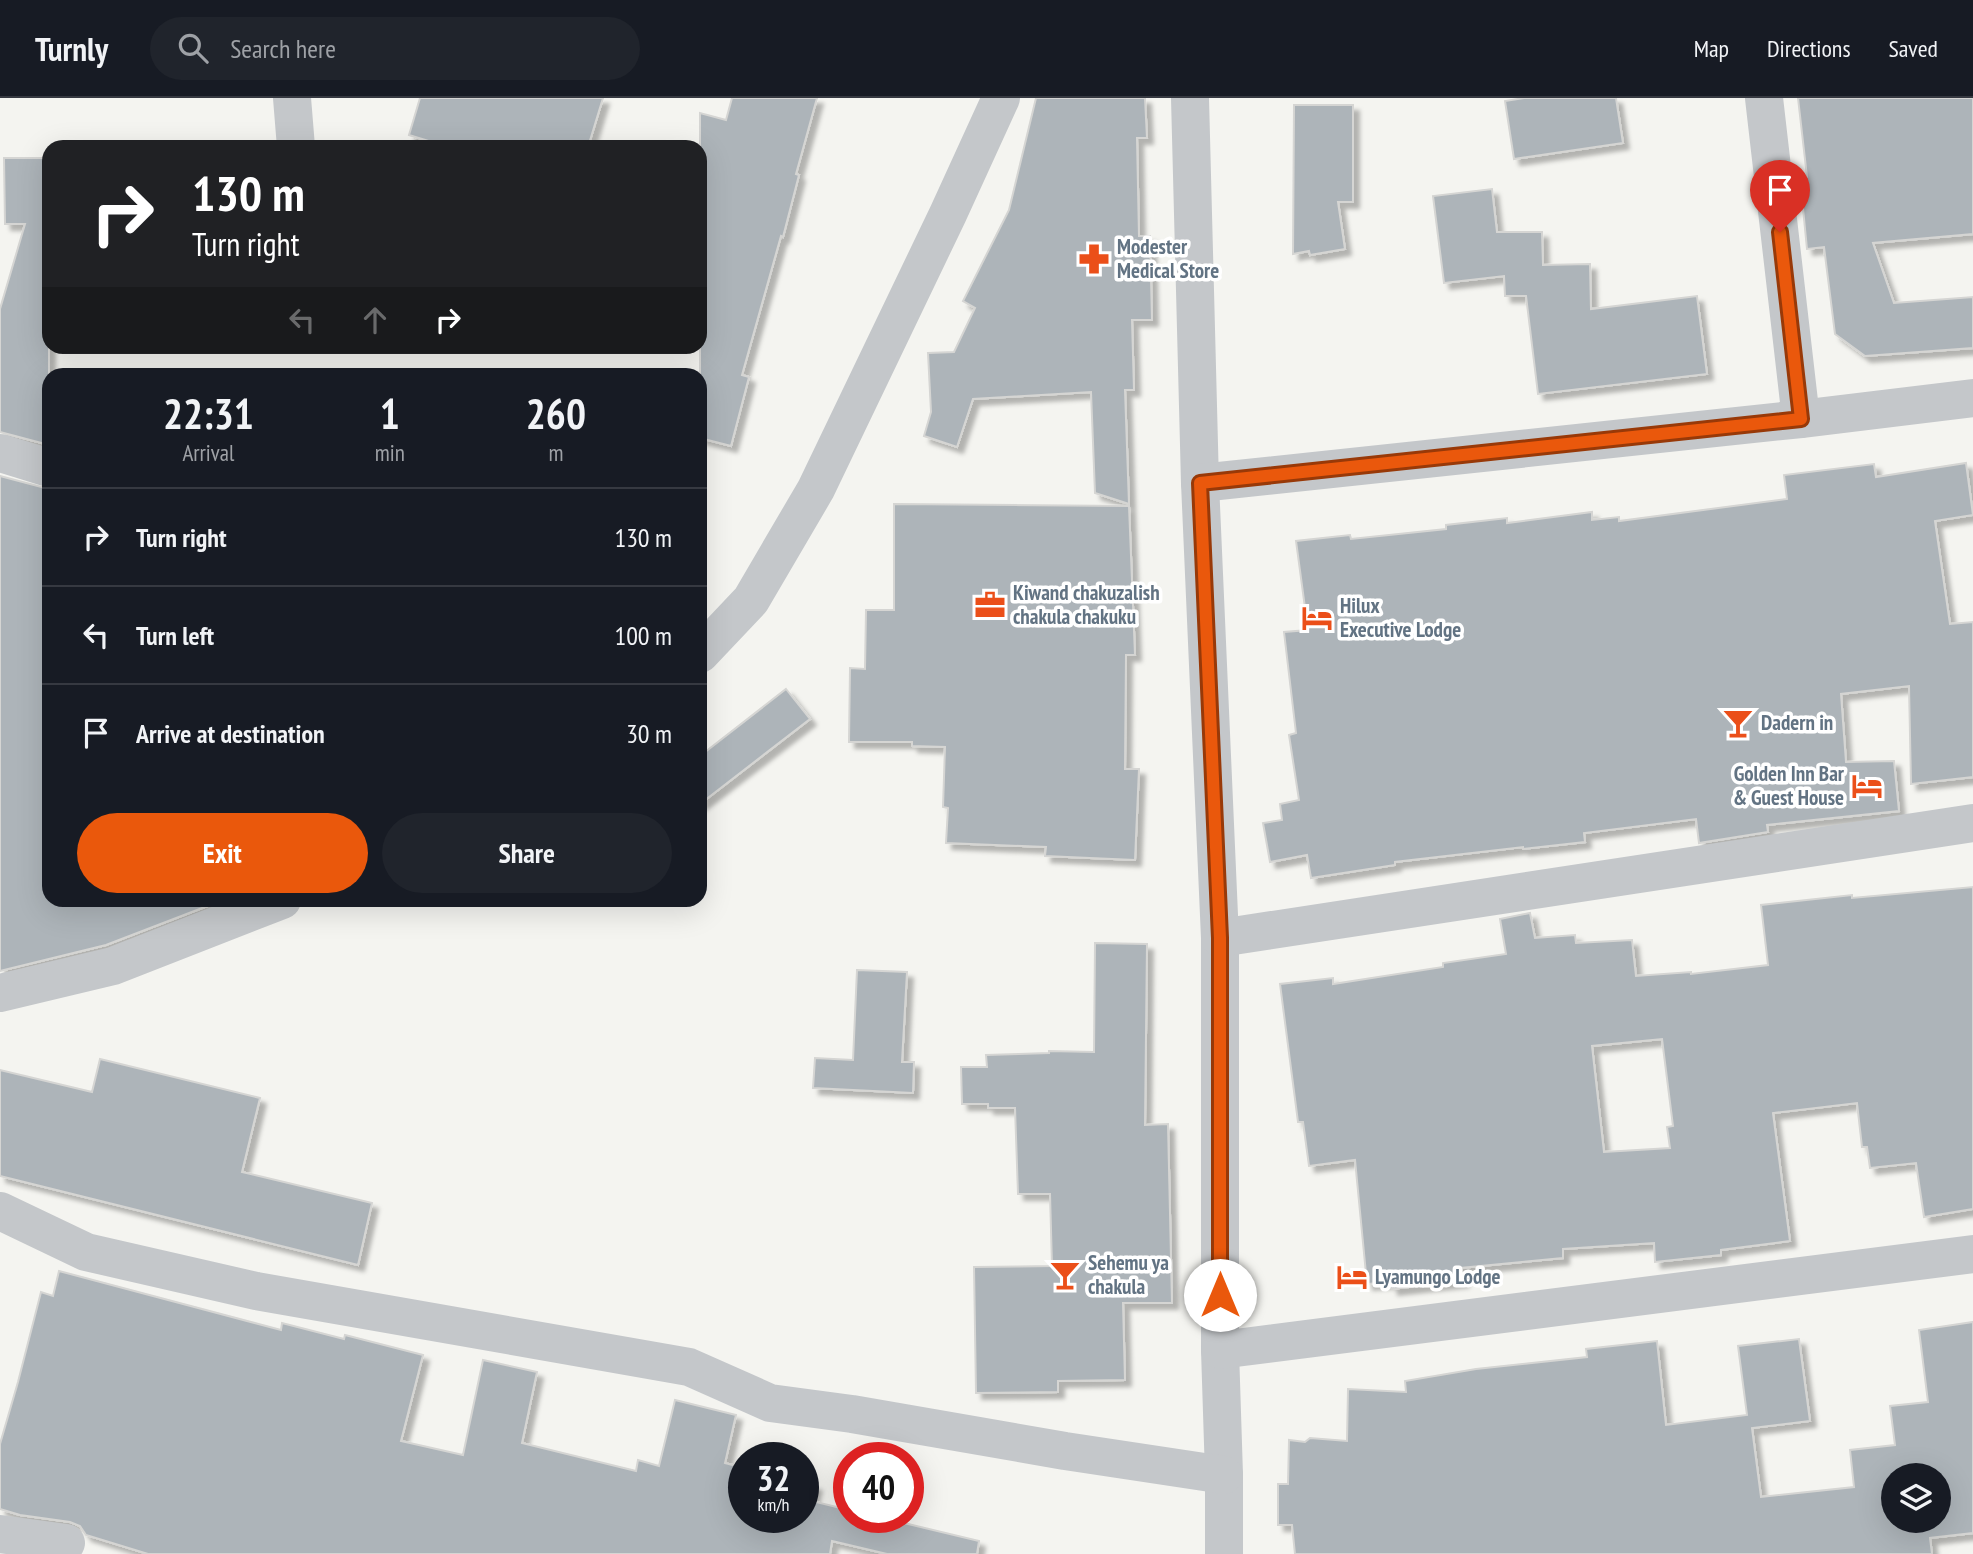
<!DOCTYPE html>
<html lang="en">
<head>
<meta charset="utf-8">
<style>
  body { margin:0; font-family:"PT Sans Narrow",sans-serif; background:#20242c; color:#f1f3f6; height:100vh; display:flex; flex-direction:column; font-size:26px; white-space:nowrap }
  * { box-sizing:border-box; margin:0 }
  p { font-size:23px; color:#9ea1a6 }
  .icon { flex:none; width:38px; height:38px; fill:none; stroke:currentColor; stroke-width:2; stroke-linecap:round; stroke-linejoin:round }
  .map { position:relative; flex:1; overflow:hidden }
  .drawer { position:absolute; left:42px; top:270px; width:665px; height:539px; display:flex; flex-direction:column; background:#171b24; border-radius:21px; box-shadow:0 7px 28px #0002 }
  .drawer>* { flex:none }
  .banner { position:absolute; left:42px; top:42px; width:665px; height:214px; border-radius:21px; box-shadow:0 7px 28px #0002; background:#202124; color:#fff; overflow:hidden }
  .buttons { position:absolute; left:1881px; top:1365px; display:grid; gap:14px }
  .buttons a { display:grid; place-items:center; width:70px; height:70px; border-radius:50%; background:#171b24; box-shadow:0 7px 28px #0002; font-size:35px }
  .speed { position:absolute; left:728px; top:1344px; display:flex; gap:14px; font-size:35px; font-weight:700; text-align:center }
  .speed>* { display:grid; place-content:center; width:91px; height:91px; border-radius:50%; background:#171b24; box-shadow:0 7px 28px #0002; line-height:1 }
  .speed small { font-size:18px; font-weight:400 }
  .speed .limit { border:10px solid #d22; background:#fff; color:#111 }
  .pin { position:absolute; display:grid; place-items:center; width:60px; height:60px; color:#fff; margin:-72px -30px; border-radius:50% 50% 50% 0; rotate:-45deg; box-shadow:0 0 7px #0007 }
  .pin .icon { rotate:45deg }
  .me { position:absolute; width:77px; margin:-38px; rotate:0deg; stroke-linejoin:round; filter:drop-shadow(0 0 5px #0008) }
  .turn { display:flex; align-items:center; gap:24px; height:147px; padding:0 35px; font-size:32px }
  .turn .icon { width:91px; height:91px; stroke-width:2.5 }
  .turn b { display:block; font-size:49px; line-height:60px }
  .lanes { display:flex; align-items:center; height:66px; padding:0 35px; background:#0003; justify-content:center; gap:35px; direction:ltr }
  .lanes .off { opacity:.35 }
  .eta { display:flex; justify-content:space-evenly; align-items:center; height:119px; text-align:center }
  .eta b { font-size:42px; font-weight:700; line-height:49px }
  .action { display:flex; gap:14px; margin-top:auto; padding:14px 35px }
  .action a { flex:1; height:80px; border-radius:42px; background:#ea580c; color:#fff; font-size:28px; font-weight:700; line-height:80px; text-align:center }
  .action a+a { background:#20242c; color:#f1f3f6 }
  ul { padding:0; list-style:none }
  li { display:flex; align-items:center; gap:21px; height:98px; padding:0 35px; border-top:2px solid #363941 }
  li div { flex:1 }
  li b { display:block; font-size:26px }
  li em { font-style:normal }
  header { display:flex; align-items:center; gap:42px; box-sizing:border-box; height:98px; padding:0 35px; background:#171b24; border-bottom:2px solid #363941 }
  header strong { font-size:33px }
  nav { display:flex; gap:38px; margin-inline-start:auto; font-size:24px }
  .search { width:490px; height:63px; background:#20242c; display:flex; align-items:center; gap:18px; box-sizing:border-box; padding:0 24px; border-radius:38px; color:#9ea1a6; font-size:26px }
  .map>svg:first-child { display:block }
  .building { fill:#adb4b9; stroke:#d5d5d3; stroke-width:2; fill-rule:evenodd; filter:url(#shadow) }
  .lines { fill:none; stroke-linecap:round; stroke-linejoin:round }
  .minor { stroke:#c4c7ca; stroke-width:38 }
  .route-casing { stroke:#983908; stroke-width:18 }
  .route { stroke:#ea580c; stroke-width:12 }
  .labels { text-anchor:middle; stroke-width:7; stroke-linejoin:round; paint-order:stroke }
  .poi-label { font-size:21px; font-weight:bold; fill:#627383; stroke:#fff; text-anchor:start }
</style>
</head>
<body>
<header>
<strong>Turnly</strong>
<div class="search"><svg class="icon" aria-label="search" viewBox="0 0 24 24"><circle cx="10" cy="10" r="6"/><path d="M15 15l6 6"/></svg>Search here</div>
<nav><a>Map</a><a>Directions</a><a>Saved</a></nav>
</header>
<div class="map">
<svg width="1973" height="1456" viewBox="0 0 1973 1456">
  <defs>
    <filter id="shadow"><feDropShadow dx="6" dy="6" stdDeviation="2" flood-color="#0004"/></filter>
  </defs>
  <rect width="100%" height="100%" fill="#f4f4f0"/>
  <g class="building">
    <polygon points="420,0 603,0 588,49 448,49 409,37"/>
    <polygon points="732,0 817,0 796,76 799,77 783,139 781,138 742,277 749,279 731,348 700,340 700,15 726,22"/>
    <polygon points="1036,0 1145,0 1147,40 1137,40 1139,138 1150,138 1152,222 1132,222 1134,292 1125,292 1129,406 1095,395 1091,294 973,301 957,349 924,338 931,314 928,255 954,254 975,210 963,203 1009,112"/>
    <polygon points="1524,0 1616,0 1623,45 1514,61 1505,3"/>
    <polygon points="1798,0 1973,0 1973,136 1873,145 1894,205 1973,199 1973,250 1865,258 1835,236 1824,149 1807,151 1800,80 1807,79"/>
    <polygon points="1294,7 1353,7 1353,104 1338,104 1345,151 1310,157 1309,153 1293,156"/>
    <polygon points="4,60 49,60 49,347 0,334 0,211 25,126 5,126"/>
    <polygon points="1492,91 1497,134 1542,134 1543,167 1590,166 1591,211 1697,198 1707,276 1538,296 1526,198 1505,198 1504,178 1444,185 1433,98"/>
    <polygon points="1966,365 1973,417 1935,423 1950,526 1973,524 1973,679 1911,686 1909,588 1841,596 1846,664 1894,663 1899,713 1767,727 1768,734 1699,745 1696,721 1584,735 1585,744 1523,751 1523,749 1395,764 1395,767 1311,780 1307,757 1270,764 1263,725 1282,722 1280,706 1299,702 1289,637 1296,635 1284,534 1308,532 1296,443 1350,437 1351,441 1446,431 1446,427 1507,420 1507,425 1592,414 1592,422 1619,419 1619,423 1787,401 1784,377 1874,366 1876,379"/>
    <polygon points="0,378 49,391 49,802 223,802 106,847 0,873"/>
    <polygon points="894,406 1129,408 1135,557 1126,557 1125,671 1139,671 1135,762 1045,758 1046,749 946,745 948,710 943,709 945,649 912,648 912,644 849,644 850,570 865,571 866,512 894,512"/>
    <polygon points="786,591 810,621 700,706 700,658"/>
    <path d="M 1973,789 L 1973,1111 L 1924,1119 L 1916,1065 L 1870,1070 L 1867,1049 L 1862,1049 L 1857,1005 L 1773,1015 L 1790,1143 L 1721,1152 L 1721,1157 L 1655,1164 L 1654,1145 L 1563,1151 L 1563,1160 L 1461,1170 L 1463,1183 L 1392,1191 L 1391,1184 L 1367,1186 L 1355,1062 L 1309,1068 L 1303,1024 L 1298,1024 L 1280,886 L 1333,880 L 1333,886 L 1443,869 L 1443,865 L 1506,856 L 1500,821 L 1530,815 L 1535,840 L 1575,837 L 1576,845 L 1632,842 L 1636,878 L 1691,874 L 1691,876 L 1768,867 L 1761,807 L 1852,797 L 1852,800 ZM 1662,941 L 1673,1028 L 1667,1029 L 1670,1050 L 1604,1054 L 1592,948 Z"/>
    <polygon points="1095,845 1147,846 1145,1027 1168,1026 1172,1205 1123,1205 1125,1282 1058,1283 1058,1294 976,1295 974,1169 1052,1168 1050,1096 1018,1096 1015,1010 988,1010 988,1006 962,1006 961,969 987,969 986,957 1049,955 1049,953 1094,954"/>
    <polygon points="857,872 907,874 902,964 914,964 913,995 813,990 815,960 853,962"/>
    <polygon points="100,961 260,1000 242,1074 372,1105 358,1167 0,1078 0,972 92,994"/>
    <polygon points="59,1173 281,1232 282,1225 344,1241 345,1237 423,1257 401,1343 463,1357 483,1262 537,1274 522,1345 636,1373 638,1362 659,1368 675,1302 736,1317 725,1365 744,1370 744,1419 803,1419 803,1384 816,1387 812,1403 849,1412 849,1419 879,1419 979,1443 977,1456 887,1456 832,1443 830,1456 148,1456 86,1437 80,1428 70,1424 20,1417 0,1411 0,1346 18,1284 41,1194 53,1198"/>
    <path d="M 1973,1224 L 1973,1435 L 1930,1440 L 1932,1456 L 1295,1456 L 1292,1427 L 1278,1427 L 1278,1386 L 1288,1386 L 1289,1342 L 1305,1344 L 1310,1340 L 1347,1343 L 1348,1291 L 1406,1294 L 1405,1283 L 1476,1271 L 1587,1259 L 1586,1251 L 1657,1243 L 1666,1327 L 1747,1317 L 1738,1248 L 1799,1241 L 1810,1323 L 1752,1330 L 1761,1399 L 1854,1389 L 1850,1352 L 1895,1347 L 1890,1308 L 1928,1304 L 1919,1232 ZM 1894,1377 L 1939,1377 L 1939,1423 L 1894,1423 Z"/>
  </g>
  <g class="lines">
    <g class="minor">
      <polyline points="292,0 296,49"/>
      <polyline points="1190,0 1200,385 1220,840 1220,1252 1224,1377 1224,1456"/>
      <polyline points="1764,0 1801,321"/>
      <polyline points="0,355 49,370"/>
      <polyline points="1200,385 1801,321 1973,300"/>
      <polyline points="700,556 751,502 816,391 948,116 1001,0"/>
      <polyline points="1220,840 1973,725"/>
      <polyline points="0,895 113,868 282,802"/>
      <polyline points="0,1113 86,1154 256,1193 689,1269 770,1305 852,1316 1065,1353 1224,1377"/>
      <polyline points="1220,1252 1973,1156"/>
      <polyline points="0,1436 66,1445"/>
    </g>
  </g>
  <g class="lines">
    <g class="route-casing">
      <polyline id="route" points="1220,1197 1220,840 1200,385 1801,321 1780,134"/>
    </g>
    <use href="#route" class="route"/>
  </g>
  <defs>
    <g id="pharmacy-bare" transform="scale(2.415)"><path d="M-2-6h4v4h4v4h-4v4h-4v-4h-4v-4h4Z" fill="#eb4f19" stroke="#fff" stroke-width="2.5" paint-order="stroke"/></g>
    <g id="office-bare" transform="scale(2.415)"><path d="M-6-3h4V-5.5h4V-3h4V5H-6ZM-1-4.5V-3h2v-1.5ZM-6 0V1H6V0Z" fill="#eb4f19" stroke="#fff" stroke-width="2.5" paint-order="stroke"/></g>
    <g id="hotel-bare" transform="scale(2.415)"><path d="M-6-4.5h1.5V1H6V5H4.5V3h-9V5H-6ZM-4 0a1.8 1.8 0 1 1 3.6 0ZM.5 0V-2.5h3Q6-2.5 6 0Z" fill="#eb4f19" stroke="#fff" stroke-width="2.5" paint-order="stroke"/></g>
    <g id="bar-bare" transform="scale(2.415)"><path d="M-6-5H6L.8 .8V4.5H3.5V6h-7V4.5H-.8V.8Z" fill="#eb4f19" stroke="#fff" stroke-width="2.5" paint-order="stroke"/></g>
  </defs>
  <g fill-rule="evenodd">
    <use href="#pharmacy-bare" x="1094" y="161"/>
    <use href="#office-bare" x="990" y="507"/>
    <use href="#hotel-bare" x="1317" y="520"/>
    <use href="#bar-bare" x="1738" y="625"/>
    <use href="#hotel-bare" x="1867" y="688"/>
    <use href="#bar-bare" x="1065" y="1177"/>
    <use href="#hotel-bare" x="1352" y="1179"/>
  </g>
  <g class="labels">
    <g class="poi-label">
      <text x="1117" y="156">Modester<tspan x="1117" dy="24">Medical Store</tspan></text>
      <text x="1013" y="502">Kiwand chakuzalish<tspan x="1013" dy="24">chakula chakuku</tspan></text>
      <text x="1340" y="515">Hilux<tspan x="1340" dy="24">Executive Lodge</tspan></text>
      <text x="1761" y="632">Dadern in</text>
      <text x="1844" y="683" text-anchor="end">Golden Inn Bar<tspan x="1844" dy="24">&amp; Guest House</tspan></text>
      <text x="1088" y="1172">Sehemu ya<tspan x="1088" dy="24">chakula</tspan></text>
      <text x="1375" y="1186">Lyamungo Lodge</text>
    </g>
  </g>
</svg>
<div class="buttons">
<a><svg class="icon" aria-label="layers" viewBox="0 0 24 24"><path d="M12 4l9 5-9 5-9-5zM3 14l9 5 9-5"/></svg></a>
</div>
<div class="speed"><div>32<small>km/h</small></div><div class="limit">40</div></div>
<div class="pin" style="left:1780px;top:134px;background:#d93025"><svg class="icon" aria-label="arrive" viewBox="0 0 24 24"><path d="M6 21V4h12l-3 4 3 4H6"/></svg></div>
<svg class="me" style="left:1220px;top:1197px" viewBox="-20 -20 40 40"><circle r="19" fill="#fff"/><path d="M0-13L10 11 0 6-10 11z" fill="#ea580c"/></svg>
<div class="banner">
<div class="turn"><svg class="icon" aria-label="right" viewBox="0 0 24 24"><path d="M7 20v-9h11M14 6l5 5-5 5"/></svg><div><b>130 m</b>Turn right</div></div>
<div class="lanes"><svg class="icon off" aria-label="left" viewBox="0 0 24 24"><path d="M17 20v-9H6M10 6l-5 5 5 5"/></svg><svg class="icon off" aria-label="ahead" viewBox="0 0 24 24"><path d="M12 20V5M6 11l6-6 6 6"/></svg><svg class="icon" aria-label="right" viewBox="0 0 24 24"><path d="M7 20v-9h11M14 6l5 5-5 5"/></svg></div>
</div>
<section class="drawer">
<div class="eta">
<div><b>22:31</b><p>Arrival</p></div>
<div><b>1</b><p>min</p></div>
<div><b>260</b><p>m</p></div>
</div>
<ul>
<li><svg class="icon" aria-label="right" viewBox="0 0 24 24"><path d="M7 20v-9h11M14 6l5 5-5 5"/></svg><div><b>Turn right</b></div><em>130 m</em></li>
<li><svg class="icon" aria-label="left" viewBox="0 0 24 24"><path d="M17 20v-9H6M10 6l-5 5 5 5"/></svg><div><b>Turn left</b></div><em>100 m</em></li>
<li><svg class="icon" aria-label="arrive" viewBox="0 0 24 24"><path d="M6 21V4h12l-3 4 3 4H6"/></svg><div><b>Arrive at destination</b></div><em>30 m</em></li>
</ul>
<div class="action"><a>Exit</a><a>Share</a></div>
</section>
</div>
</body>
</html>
